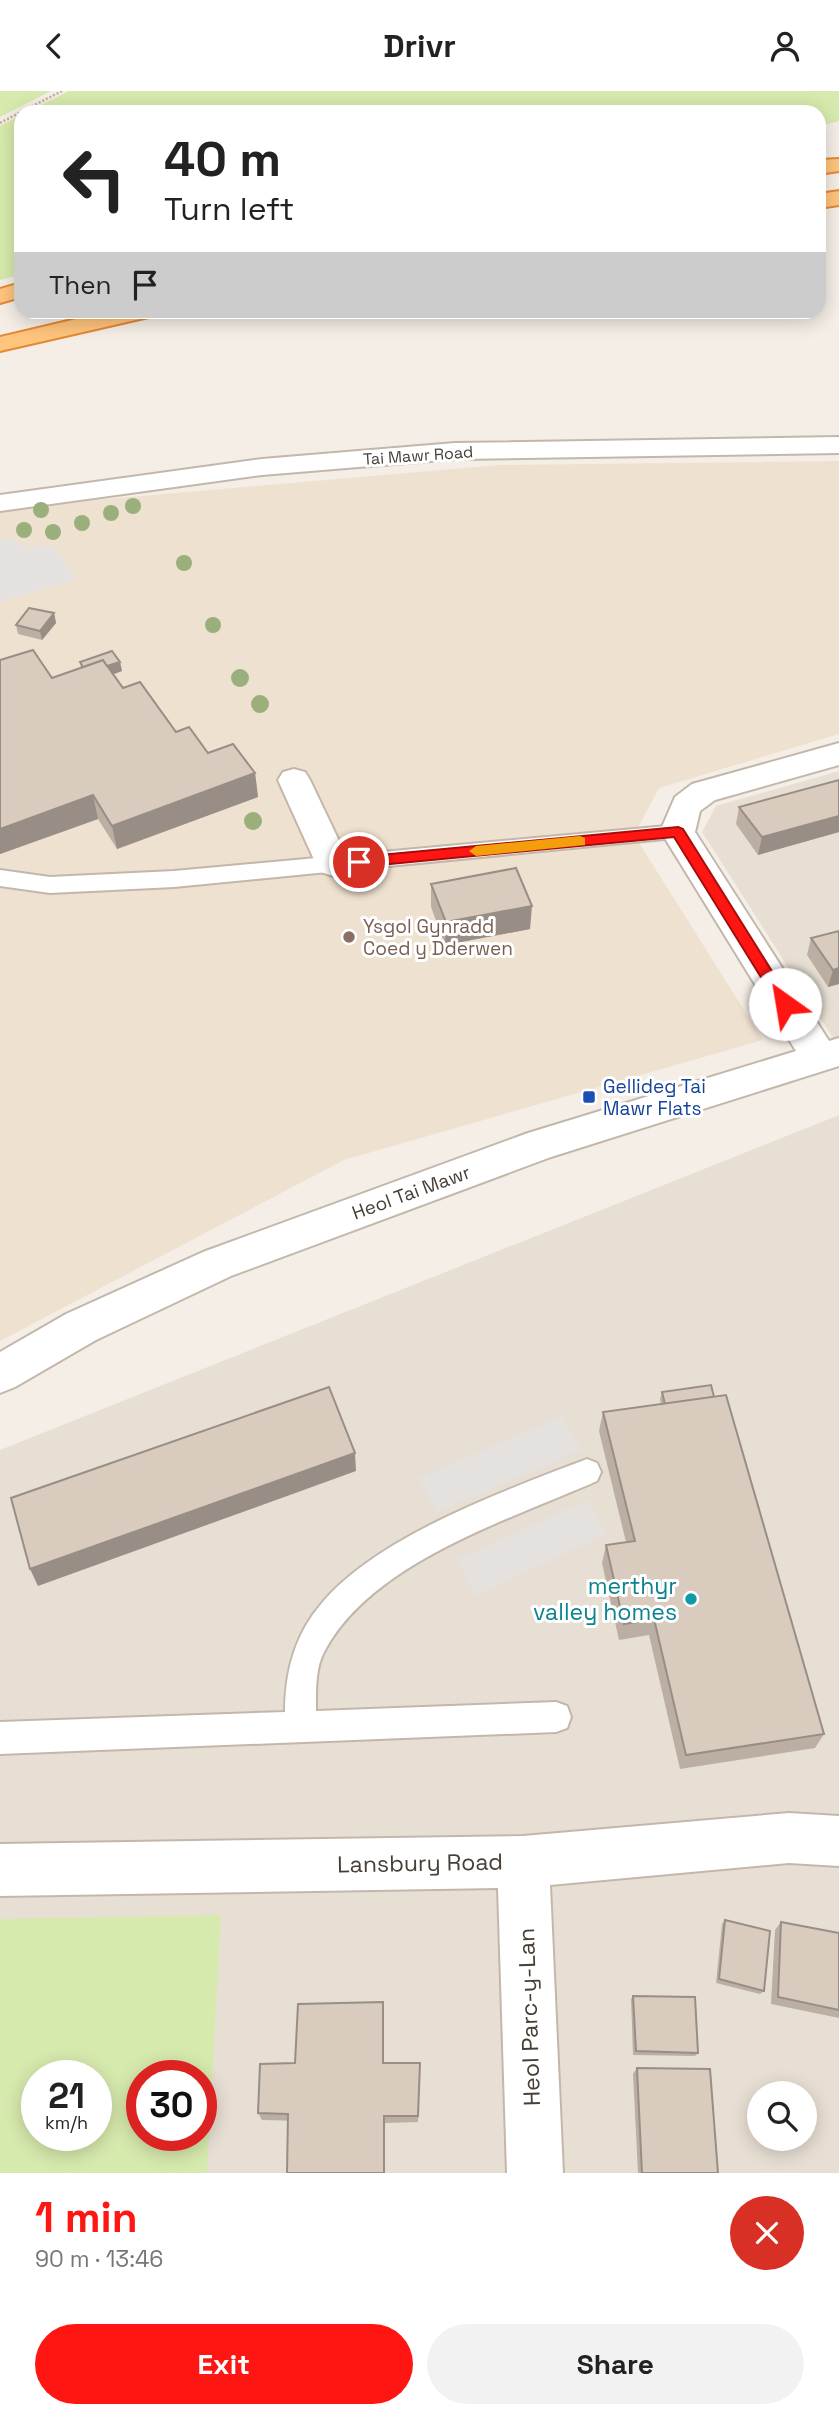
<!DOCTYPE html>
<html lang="en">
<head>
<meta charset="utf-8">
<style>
  body { margin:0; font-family:"Space Grotesk",sans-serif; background:#f2f2f2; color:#222; height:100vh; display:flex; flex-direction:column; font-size:26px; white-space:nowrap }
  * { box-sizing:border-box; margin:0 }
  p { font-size:23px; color:#767676 }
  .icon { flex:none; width:38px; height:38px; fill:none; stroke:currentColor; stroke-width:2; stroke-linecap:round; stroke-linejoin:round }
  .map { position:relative; height:2082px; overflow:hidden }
  .details { display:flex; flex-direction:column; background:#fff; flex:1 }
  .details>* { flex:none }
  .hud { position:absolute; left:14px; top:14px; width:812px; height:214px; border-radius:21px; box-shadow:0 4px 18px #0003; background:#fff; color:#222; overflow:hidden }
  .buttons { position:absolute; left:747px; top:1990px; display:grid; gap:14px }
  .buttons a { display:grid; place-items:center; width:70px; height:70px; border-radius:50%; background:#fff; box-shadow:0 4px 18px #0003; font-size:35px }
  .speed { position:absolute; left:21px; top:1969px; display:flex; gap:14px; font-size:35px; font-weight:700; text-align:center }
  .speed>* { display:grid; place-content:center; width:91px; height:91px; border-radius:50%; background:#fff; box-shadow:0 4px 18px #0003; line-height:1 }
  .speed small { font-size:18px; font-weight:400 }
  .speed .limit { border:10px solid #d22; background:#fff; color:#111 }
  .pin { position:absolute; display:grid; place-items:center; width:60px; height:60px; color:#fff; margin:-30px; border:4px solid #fff; border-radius:50%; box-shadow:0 2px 7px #0007 }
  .me { position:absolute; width:77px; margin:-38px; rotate:328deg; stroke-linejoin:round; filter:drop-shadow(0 0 5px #0008) }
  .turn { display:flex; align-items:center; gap:24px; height:147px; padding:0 35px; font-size:32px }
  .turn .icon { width:91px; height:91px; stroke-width:2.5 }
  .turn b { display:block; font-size:49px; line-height:60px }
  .then { display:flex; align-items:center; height:66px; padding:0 35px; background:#0003; gap:14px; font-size:26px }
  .round { display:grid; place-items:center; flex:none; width:74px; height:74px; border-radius:37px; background:#f2f2f2 }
  .overview { display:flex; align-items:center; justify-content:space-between; height:119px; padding:0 35px }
  h1 { font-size:42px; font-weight:700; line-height:52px; color:#ff1512 }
  .button { display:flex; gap:14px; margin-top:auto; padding:14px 35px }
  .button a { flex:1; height:80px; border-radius:42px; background:#ff1512; color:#fff; font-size:28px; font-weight:700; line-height:80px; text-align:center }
  .button a+a { background:#f2f2f2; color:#222 }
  header { display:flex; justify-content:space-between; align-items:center; height:91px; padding:0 35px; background:#fff; font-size:32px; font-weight:700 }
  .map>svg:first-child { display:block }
  .residential { fill:#e8dfd4; fill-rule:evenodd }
  .education { fill:#eee1d0 }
  .green { fill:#d7eaad; fill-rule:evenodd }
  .parking { fill:#e5e1df }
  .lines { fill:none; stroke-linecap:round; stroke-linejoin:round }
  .service-casing { stroke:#c3b7ab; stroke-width:4 }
  .minor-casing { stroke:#c3b7ab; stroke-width:4 }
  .trunk-casing { stroke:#e48930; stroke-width:4 }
  .path { stroke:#c2ae99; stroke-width:2.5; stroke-dasharray:2 2; stroke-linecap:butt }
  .service { fill:#fff; fill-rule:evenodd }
  .minor { fill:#fff; fill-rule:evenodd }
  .trunk { fill:#ffc47d; fill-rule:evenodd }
  .tree { fill:#9baf7c }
  .wall { fill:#bbafa3 }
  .shaded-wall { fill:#988e85 }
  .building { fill:#d9cbbe; stroke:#988e85; stroke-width:2 }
  .route { fill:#ff1512; stroke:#a60e0c; stroke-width:2 }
  .slow { fill:#f59e0b }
  .education-dot { fill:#8d6e63; stroke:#fff; stroke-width:2.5 }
  .transit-dot { fill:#1a4fb4; stroke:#fff; stroke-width:2.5 }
  .culture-dot { fill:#0f9aa8; stroke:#fff; stroke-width:2.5 }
  .labels { text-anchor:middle; stroke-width:6; stroke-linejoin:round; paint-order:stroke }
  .far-street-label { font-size:16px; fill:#473e35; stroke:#fff }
  .education-label { font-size:19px; fill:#785e54; stroke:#fff; text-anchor:start }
  .transit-label { font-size:19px; fill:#164399; stroke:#fff; text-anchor:start }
  .street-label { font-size:19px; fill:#473e35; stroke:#fff }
  .near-culture-label { font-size:23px; fill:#0d838f; stroke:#fff; text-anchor:end }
  .near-street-label { font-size:23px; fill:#473e35; stroke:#fff }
</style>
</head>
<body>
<header><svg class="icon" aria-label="back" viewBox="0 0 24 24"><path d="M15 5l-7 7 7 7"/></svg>Drivr<svg class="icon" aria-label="person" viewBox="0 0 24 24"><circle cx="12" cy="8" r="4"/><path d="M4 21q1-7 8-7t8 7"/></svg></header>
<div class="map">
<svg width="839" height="2082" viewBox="0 0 839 2082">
  <rect width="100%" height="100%" fill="#f4eee6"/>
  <g class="residential">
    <polygon points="839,680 839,956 702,741 716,715"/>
    <path d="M 839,1024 L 839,2082 L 0,2082 L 0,1359 ZM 37,1984 L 96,1984 L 96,2044 L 37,2044 ZM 142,1984 L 201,1984 L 201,2044 L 142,2044 ZM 760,2002 L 805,2002 L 805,2048 L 760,2048 Z"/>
  </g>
  <polygon class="education" points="839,370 839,643 659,697 634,744 763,949 344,1069 0,1250 0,420 95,409 499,374"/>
  <g class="green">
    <polygon points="0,0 51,0 0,26"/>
    <polygon points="69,0 839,0 839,30 819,35 819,21 27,21"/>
    <polygon points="21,24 21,184 0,189 0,35"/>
    <path d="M 221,1824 L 207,2082 L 0,2082 L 0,1828 ZM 37,1984 L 96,1984 L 96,2044 L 37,2044 ZM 142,1984 L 201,1984 L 201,2044 L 142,2044 Z"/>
  </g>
  <g class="parking">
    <polygon points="11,446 26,456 53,455 77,488 0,512 0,450"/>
    <polygon points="562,1325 581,1359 436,1422 419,1387"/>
    <polygon points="587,1409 607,1443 475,1505 457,1469"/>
  </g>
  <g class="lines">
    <g class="service-casing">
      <g id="service">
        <polygon points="678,734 685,736 689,741 685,746 174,796 50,802 0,795 0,779 50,786 174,780"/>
        <path d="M 587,1368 L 597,1372 L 601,1381 L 597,1390 C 509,1429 371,1471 324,1561 C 315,1578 316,1601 316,1620 L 556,1611 L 567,1615 L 571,1626 L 567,1637 L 556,1641 L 0,1663 L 0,1631 L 285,1621 C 285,1581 295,1543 322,1512 C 378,1445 506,1399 587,1368 Z"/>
      </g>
    </g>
    <g class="minor-casing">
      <g id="minor">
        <polygon points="839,346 839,362 455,368 262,384 0,420 0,404 262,368 455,352"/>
        <polygon points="839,652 839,674 715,709 700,720 695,741 829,950 839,947 839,975 551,1066 231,1185 96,1249 15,1296 0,1302 0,1261 66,1223 203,1161 528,1042 796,960 666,749 662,736 675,706 692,693"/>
        <polygon points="294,678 305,681 310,689 350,773 345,781 333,785 321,781 316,773 278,689 283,681"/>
        <polygon points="789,1722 839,1725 839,1775 789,1772 550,1794 563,2082 507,2082 498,1797 0,1805 0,1753 523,1745"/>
      </g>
    </g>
    <g class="trunk-casing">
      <g id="trunk">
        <polygon points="839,68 839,80 819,83 819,69"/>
        <polygon points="839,100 839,114 819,117 819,103"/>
        <polygon points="21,192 21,206 0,212 0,198"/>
        <polygon points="110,220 156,220 153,225 0,260 0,246"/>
      </g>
    </g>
    <g class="path">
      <polyline points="21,21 62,0"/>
      <polyline points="0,32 21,21"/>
    </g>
    <use href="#service" class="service"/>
    <use href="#minor" class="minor"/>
    <use href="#trunk" class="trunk"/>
  </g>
  <g class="tree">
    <circle cx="133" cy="415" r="8"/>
    <circle cx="41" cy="419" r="8"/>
    <circle cx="111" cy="422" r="8"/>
    <circle cx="82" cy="432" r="8"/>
    <circle cx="24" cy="439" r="8"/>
    <circle cx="53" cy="441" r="8"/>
    <circle cx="184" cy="472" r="8"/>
    <circle cx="213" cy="534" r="8"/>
    <circle cx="240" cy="587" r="9"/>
    <circle cx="260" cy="613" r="9"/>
    <circle cx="253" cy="730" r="9"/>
  </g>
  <g class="wall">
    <polygon points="54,522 56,532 42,549 18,543 16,534"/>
    <polygon points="0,569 52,587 81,577 80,571 120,571 122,580 113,583 123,597 176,641 208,662 255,682 258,706 117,758 98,728 0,763"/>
    <polygon points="839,689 839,741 758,764 736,733 739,716"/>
    <polygon points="431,793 530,838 445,854 431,816"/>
    <polygon points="839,840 839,893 828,896 807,864 811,847"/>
    <polygon points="662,1301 824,1643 815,1657 680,1678 649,1544 619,1549 602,1472 606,1454 626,1451 599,1340 603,1321 661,1313 660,1308"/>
    <polygon points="725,1829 764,1900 760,1903 716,1892 722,1833"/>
    <polygon points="781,1831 839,1842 839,1927 771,1913 775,1839"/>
    <polygon points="633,1905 698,1962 695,1965 633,1964 631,1908"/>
    <polygon points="383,1911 383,1972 420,1972 418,2031 385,2032 262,2029 258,2022"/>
    <polygon points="637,1977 718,2082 638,2082 633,1983"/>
  </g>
  <g class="shaded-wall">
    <polygon points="54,522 56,532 42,549 40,540"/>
    <polygon points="120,571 122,580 90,592 88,583"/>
    <polygon points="255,682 258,706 117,758 112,735"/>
    <polygon points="93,704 98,728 0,763 0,738"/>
    <polygon points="839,725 839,741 758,764 762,746"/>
    <polygon points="532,815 530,838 445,854 446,831"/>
    <polygon points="839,877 839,893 828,896 833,879"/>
    <polygon points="355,1362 356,1380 38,1495 30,1478"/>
    <polygon points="384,2025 385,2082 384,2082"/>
  </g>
  <g class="building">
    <polygon points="29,517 54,522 40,540 16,534"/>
    <polygon points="33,559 52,587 103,569 123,597 140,591 176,641 189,636 208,662 233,653 255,682 112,735 93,704 0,738 0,569"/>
    <polygon points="112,560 120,571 107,575 103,569 83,576 80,571"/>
    <polygon points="839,689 839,725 762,746 739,716"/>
    <polygon points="516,777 532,815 446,831 431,793"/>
    <polygon points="839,840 839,877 833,879 811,847"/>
    <polygon points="711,1294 714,1306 665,1313 662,1301"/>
    <polygon points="329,1296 355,1362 30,1478 11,1407"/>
    <polygon points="726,1304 824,1643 686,1664 654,1528 624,1533 606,1454 635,1450 603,1321"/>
    <polygon points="725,1829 770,1840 764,1900 719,1888"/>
    <polygon points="781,1831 839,1842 839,1919 778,1906"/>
    <polygon points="633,1905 695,1906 698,1962 636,1960"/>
    <polygon points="383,1911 383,1972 420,1972 418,2025 384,2025 384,2082 287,2082 288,2023 258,2022 260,1973 295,1972 298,1913"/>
    <polygon points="637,1977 710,1978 718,2082 642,2082"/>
  </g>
  <polygon class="route" points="678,736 683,738 790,909 790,917 780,917 674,746 359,776 352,771 359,766"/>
  <polygon class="slow" points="580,745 585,747 585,754 476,765 469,760 476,755"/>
  <circle class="education-dot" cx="349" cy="846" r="7"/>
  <rect class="transit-dot" x="582" y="999" width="14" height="14" rx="3.5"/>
  <circle class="culture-dot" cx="691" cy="1508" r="7"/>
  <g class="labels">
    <g class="far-street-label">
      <text transform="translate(418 364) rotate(-4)" y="6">Tai Mawr Road</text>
    </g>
    <g class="education-label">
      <text x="363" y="842">Ysgol Gynradd<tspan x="363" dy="22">Coed y Dderwen</tspan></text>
    </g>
    <g class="transit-label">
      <text x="603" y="1002">Gellideg Tai<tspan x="603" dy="22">Mawr Flats</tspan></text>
    </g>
    <g class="street-label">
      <text transform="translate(411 1101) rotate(-20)" y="7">Heol Tai Mawr</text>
    </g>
    <g class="near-culture-label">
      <text x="677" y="1503">merthyr<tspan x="677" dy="26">valley homes</tspan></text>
    </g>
    <g class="near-street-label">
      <text transform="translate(420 1772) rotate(-1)" y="8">Lansbury Road</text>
      <text transform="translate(529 1926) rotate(-92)" y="8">Heol Parc-y-Lan</text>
    </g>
  </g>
</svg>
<div class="buttons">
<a><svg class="icon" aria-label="search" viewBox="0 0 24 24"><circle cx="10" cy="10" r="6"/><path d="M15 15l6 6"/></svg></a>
</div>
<div class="speed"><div>21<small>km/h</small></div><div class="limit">30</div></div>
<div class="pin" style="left:359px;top:771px;background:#d93025"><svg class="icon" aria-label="arrive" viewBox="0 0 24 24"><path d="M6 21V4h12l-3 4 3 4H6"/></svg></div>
<svg class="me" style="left:785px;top:913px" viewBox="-20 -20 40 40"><circle r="19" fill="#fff"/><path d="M0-13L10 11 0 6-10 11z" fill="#ff1512"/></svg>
<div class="hud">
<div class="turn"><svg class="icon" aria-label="left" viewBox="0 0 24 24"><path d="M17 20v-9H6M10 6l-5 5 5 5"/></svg><div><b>40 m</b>Turn left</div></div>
<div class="then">Then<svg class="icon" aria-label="arrive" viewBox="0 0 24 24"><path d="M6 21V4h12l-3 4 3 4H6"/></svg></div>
</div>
</div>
<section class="details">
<div class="overview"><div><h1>1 min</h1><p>90 m · 13:46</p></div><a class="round" style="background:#d93025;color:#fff"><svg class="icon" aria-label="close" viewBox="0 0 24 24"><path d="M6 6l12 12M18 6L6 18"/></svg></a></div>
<div class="button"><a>Exit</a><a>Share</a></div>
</section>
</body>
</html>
